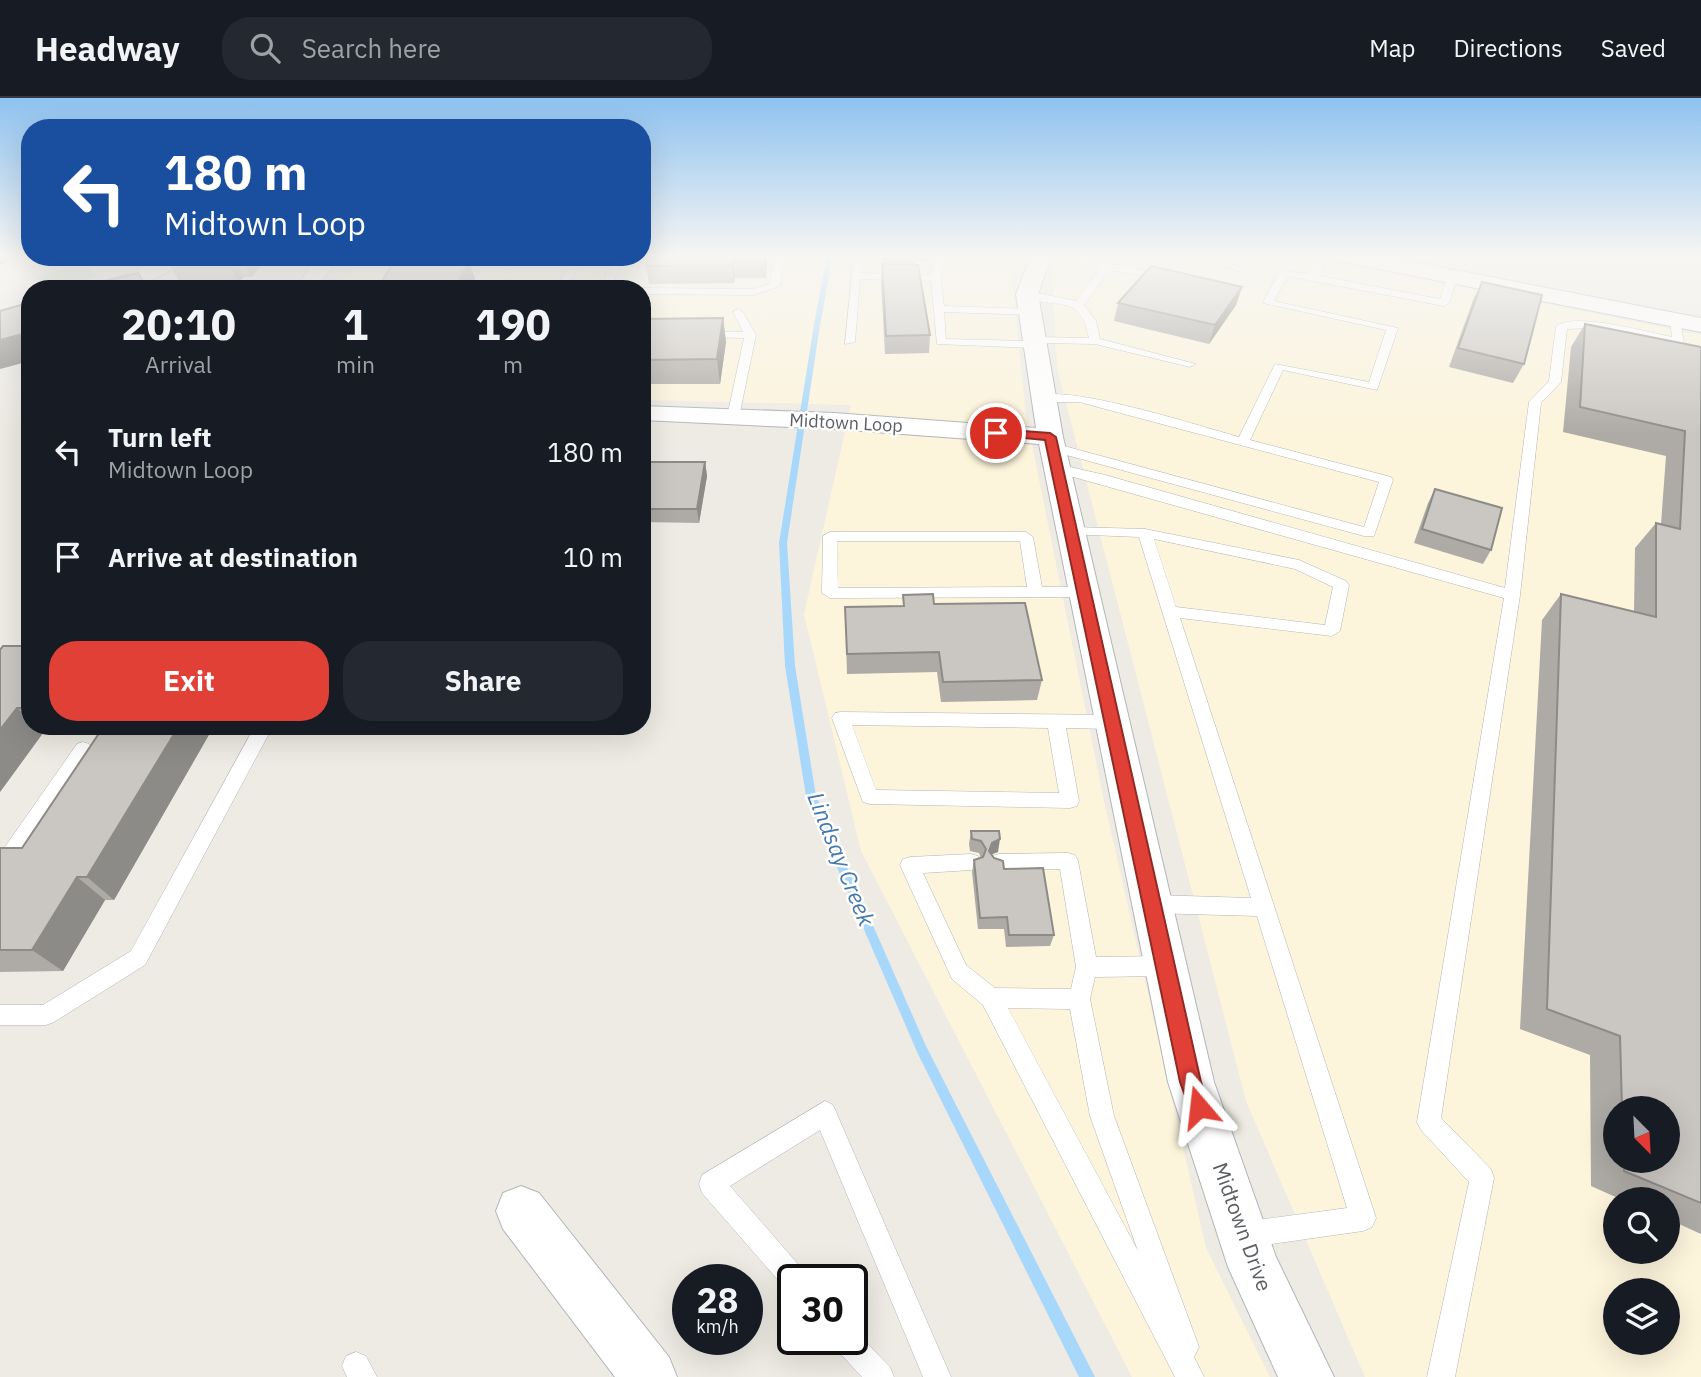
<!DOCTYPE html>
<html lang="en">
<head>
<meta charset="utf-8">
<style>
  body { margin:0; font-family:"IBM Plex Sans",sans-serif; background:#242831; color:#f1f3f6; height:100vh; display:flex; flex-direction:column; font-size:26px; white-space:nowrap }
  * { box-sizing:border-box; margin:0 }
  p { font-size:23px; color:#9ea1a6 }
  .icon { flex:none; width:38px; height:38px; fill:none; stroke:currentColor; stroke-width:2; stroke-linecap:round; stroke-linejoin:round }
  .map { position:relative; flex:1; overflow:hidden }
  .drawer { position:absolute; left:21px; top:182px; width:630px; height:455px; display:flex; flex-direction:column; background:#171b24; border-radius:28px; box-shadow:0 7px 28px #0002 }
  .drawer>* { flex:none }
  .hud { position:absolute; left:21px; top:21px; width:630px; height:147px; border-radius:28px; box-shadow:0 7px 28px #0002; background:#1a4fa0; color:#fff; overflow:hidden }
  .needle { width:46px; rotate:156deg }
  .controls { position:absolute; left:1603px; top:998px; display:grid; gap:14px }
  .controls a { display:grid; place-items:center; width:77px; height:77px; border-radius:50%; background:#171b24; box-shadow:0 7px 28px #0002; font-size:35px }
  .speed { position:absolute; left:672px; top:1166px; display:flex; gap:14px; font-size:35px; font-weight:700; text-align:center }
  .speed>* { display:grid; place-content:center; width:91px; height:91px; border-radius:50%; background:#171b24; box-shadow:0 7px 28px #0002; line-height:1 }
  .speed small { font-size:18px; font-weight:400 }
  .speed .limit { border:4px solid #111; border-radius:10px; background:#fff; color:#111 }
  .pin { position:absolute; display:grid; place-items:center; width:60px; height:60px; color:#fff; margin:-30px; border:4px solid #fff; border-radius:50%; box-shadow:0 2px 7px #0007 }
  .me { position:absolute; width:77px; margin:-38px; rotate:343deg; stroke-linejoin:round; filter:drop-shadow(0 0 5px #0008) }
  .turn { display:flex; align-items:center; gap:24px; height:147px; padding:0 28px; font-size:32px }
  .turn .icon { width:91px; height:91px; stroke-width:2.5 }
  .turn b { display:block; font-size:49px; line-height:60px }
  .eta { display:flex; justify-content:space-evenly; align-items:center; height:119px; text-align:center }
  .eta b { font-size:42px; font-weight:700; line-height:49px }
  .cta { display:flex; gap:14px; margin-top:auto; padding:14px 28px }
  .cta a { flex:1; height:80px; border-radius:28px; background:#e14037; color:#fff; font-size:28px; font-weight:700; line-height:80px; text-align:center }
  .cta a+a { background:#242831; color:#f1f3f6 }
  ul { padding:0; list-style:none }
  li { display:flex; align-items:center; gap:21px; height:105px; padding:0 28px }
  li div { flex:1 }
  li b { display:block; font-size:26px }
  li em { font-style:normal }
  header { display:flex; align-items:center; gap:42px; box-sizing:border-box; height:98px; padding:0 35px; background:#171b24; border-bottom:2px solid #363941 }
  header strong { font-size:33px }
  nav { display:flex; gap:38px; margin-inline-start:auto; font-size:24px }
  .search { width:490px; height:63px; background:#242831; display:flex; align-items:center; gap:18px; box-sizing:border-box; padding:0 24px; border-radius:28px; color:#9ea1a6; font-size:26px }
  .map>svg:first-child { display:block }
  .commercial { fill:#fcf4db; fill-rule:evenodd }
  .green { fill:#c2e4c2 }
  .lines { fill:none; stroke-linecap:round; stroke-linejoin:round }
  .stream { fill:#a7d8fb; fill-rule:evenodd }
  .lane-casing { stroke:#b1b5b8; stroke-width:1 }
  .street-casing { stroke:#b1b5b8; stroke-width:2 }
  .secondary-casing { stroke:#b0b4b8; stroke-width:2 }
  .lane { fill:#fff; fill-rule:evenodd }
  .street { fill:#fff; fill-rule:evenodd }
  .secondary { fill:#fff; fill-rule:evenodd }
  .wall { fill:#aeaaa6; fill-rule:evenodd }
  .shaded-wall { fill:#8d8b87 }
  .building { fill:#cac6c1; stroke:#8d8b87; stroke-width:2 }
  .route { fill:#e14037; stroke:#922a24; stroke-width:2 }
  .labels { text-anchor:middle; stroke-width:5; stroke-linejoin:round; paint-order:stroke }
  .far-street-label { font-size:18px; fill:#5c6064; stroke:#fff }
  .street-label { font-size:21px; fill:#5c6064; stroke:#fff }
  .water-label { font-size:23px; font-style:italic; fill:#4479ad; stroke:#fff }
</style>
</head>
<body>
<header>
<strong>Headway</strong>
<div class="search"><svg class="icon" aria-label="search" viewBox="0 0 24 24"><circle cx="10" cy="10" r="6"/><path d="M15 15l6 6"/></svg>Search here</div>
<nav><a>Map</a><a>Directions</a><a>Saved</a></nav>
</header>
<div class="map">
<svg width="1701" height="1279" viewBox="0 0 1701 1279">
  <rect width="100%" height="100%" fill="#eeebe4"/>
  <g class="commercial">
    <polygon points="642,157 1031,157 1012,180 1026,317 1104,703 1206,1150 1270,1279 1132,1279 861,753 804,516 851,307 642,302 642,191 333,191 361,159"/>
    <path d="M 1063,157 L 1299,157 L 1701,237 L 1701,1279 L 1365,1279 L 1246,1003 L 1057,270 L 1052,168 ZM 1615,1010 L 1668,1010 L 1668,1062 L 1615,1062 ZM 1615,1101 L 1668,1101 L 1668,1153 L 1615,1153 ZM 1615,1192 L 1668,1192 L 1668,1244 L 1615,1244 Z"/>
  </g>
  <polygon class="green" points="84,165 98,178 54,191 48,191 36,179"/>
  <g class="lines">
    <polygon class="stream" points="827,157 833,157 820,227 787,445 795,568 816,698 926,948 1095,1279 1079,1279 918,956 806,698 785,568 779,445 814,227"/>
    <g class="lane-casing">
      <g id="lane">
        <polygon points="775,157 785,157 780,188 753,197 642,196 642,191 638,191 642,190 753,191 770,186"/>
        <path d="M 854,157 L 864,157 L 861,175 L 931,177 L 934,157 L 944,157 L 941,180 L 944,208 L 1030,211 L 1035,214 L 1030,217 L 944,214 L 946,241 L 1029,243 L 1030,240 L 1034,239 L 1089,240 C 1079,189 1051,216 1022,196 L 1027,193 L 1076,203 L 1100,170 L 1040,157 L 1063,157 L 1104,165 L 1111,159 L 1116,162 L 1113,166 L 1170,177 L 1171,179 L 1166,182 L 1109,172 L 1084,207 L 1096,223 L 1100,241 L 1196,266 L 1190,269 L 1095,246 L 1040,245 L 1039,249 L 1035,250 L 937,246 L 931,183 L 860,181 L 855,244 L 845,246 Z"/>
        <polygon points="1176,157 1196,157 1246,170 1241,173"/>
        <path d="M 1318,157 L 1328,157 L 1320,178 L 1440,201 L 1448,177 L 1457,179 L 1449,205 L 1444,208 L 1287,178 L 1274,203 L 1398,230 L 1377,292 L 1283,272 L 1250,342 L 1391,379 L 1393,382 L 1374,438 L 1364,438 L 1048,352 L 1047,349 L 1053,345 L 1364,429 L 1379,384 L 1079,304 L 1044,304 L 1038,300 C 1060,283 1206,330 1239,339 L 1275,266 L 1369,284 L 1386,232 L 1263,205 L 1280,172 L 1310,176 Z"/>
        <polygon points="574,159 584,159 569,186 602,188 613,159 623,159 612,188 615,191 556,191"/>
        <polygon points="738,211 743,214 756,237 739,319 733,323 727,319 744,240 702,239 696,236 702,233 743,234 733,214"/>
        <path d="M 1675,219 L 1680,222 L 1684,244 L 1678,247 L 1593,230 L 1567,231 L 1561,284 L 1541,305 L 1520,497 L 1441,1020 L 1491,1071 L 1494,1080 L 1455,1279 L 1427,1279 L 1469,1084 L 1421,1032 L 1417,1024 L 1504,500 L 1052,373 L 1050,370 L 1057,366 L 1105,377 L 1505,490 L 1529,304 L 1549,283 L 1556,228 C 1577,214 1646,234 1672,239 L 1670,222 Z"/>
        <path d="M 1071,429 L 1145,431 L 1299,462 L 1346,483 L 1349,487 L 1340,533 L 1332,538 L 1180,520 L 1376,1120 L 1372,1129 L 1363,1133 L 1243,1150 L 1234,1146 L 1230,1137 L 1234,1128 L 1243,1124 L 1347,1110 L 1257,818 L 1152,815 L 1145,812 L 1142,806 L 1145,800 L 1152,797 L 1251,800 L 1139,439 L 1066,436 L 1066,430 ZM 1154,441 L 1295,471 L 1333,489 L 1325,527 L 1176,509 Z"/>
        <path d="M 830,434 L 1026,434 L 1033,439 L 1042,489 L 1084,489 L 1092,494 L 1084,499 L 830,500 L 822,495 L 823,438 ZM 837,443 L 1020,443 L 1027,489 L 838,490 Z"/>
        <path d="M 841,614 L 1113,617 L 1119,619 L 1122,624 L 1119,629 L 1113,631 L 1066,630 L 1079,703 L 1077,708 L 1070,710 L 870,706 L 863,704 L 861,699 L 832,620 L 835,615 ZM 852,627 L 1048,630 L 1059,695 L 876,692 Z"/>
        <polygon points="255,628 273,628 145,867 54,924 46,927 0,927 0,907 43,907 131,853"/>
        <polygon points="83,644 89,646 92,651 89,656 7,778 0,780 0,756 77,646"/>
        <path d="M 1068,755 L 1075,757 L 1078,763 L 1096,859 L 1166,858 L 1173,861 L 1177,868 L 1173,875 L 1166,878 L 1095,879 L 1090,901 L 1114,1018 L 1199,1249 L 1194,1259 L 1204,1279 L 1175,1279 L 983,907 L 952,881 L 900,767 L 903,761 L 910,759 L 971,756 L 978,758 L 981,764 L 978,770 L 971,772 L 923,775 L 966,867 L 995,890 L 1071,891 L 1076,869 L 1060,771 L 999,772 L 992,770 L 989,764 L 992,758 L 999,756 ZM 1008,910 L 1070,911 L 1090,1018 L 1138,1153 Z"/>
        <polygon points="825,1003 833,1007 951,1279 923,1279 820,1032 730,1088 803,1172 807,1181 793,1181 793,1194 785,1190 702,1095 699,1086 702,1077"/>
        <polygon points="852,1230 890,1269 894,1279 862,1279 836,1251 833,1241 852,1241"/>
        <polygon points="356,1254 366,1258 377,1279 347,1279 342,1268 346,1258"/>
      </g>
    </g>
    <g class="street-casing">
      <g id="street">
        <polygon points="1034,157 1055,157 1048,167 1038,196 1063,339 1214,984 1276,1159 1334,1279 1278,1279 1228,1169 1168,984 1039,346 834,331 642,322 642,308 834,315 1036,330 1016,196 1028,166"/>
        <path d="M 159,159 L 184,159 C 163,186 120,191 89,191 L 92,187 L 134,174 Z"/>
        <polygon points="319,159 340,159 315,191 294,191"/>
        <polygon points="30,205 30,218 0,227 0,213"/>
        <polygon points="521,1088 539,1095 669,1259 677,1279 615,1279 503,1131 496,1113 503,1095"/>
      </g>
    </g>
    <g class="secondary-casing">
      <polygon id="secondary" points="1332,157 1378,157 1701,220 1701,234 1343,164 1335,162"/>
    </g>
    <use href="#lane" class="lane"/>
    <use href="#street" class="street"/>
    <use href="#secondary" class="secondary"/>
  </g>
  <g class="wall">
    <polygon points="767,157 766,180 735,180 734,185 649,186 646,168"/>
    <polygon points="883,157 928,157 928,164 915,163 915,167 930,237 929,255 885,256 881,184"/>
    <polygon points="270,159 251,179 244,179 238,184 179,184 170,166"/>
    <polygon points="1482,184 1524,266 1513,285 1449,269 1473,202"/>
    <polygon points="1242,189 1236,207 1209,246 1114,223 1118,205"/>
    <polygon points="723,220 726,244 720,286 642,286 642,221"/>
    <path d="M 1585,226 L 1701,249 L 1701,1136 L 1668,1121 L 1668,1101 L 1620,1101 L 1591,1088 L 1590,957 L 1520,931 L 1542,522 L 1561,496 L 1634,514 L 1635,450 L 1656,425 L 1661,426 L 1666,358 L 1563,334 L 1571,249 ZM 1615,1010 L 1668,1010 L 1668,1062 L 1615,1062 Z"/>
    <polygon points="705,364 707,378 699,425 642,424 642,373"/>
    <polygon points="1435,391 1491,452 1483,466 1414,445 1428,405"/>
    <polygon points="903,497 934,506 1042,582 1037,602 941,604 937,574 847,576 845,509 903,508"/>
    <polygon points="30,548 30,628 79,628 75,635 43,635 0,694"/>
    <polygon points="104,628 214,628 114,802 105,802 63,873 0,874 0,750 22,750"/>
    <polygon points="971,733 998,754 991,756 1004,771 1054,837 1050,848 1006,849 1004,831 978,831 972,774 974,762 981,760 979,755 970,753 969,746"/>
  </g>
  <g class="shaded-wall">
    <polygon points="0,157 24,157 0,167"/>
    <polygon points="765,157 767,157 766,180 764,162"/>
    <polygon points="244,159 270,159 251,179 242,161"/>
    <polygon points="235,161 244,179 238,184 230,166"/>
    <polygon points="469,163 475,180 470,191 455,191"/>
    <polygon points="733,163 735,180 734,185 732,167"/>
    <polygon points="1242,189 1236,207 1209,246 1215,227"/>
    <polygon points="723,220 726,244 720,286 717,261"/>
    <polygon points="30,234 30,263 0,271 0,242"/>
    <polygon points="705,364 707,378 699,425 697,411"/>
    <polygon points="17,610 30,622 30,628 36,628 43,635 0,694 0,632"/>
    <polygon points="68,628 79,628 75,635"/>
    <polygon points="179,628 214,628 114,802 87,779"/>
    <polygon points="1000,741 998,754 990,757 989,753 992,745"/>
    <polygon points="77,779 105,802 63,873 32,852"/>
  </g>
  <g class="building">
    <polygon points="649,157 765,157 764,162 733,163 732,167 646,168"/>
    <polygon points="177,159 244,159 242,161 235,161 230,166 170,166"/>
    <polygon points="469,163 455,191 377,191 394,164"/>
    <polygon points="882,166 918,167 930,237 886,238"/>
    <polygon points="1151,168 1242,189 1215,227 1118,205"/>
    <polygon points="138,175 148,191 75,191"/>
    <polygon points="1482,184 1542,197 1524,266 1458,250"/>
    <polygon points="21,207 30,225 30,234 0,242 0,213"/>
    <polygon points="723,220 717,261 642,262 642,221"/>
    <polygon points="1585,226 1701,249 1701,1105 1624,1073 1624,1062 1668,1062 1668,1010 1622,1010 1620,938 1547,911 1561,496 1656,519 1656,425 1680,431 1685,333 1580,309"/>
    <polygon points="644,364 705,364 697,411 642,411 642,373"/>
    <polygon points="1435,391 1502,410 1491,452 1422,431"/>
    <polygon points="933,496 934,506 1025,505 1042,582 943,584 939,554 847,556 845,509 904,508 903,497"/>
    <polygon points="3,548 30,548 30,610 17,610 0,632 0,552"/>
    <polygon points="104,628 179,628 87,779 77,779 32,852 0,852 0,750 22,750"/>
    <polygon points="971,733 999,733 1000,741 992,745 989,753 994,760 1003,763 1004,771 1043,770 1054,837 1009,837 1007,819 980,820 974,762 983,759 986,751 981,743 972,741"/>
  </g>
  <linearGradient id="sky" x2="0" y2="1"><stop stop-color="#8ec2f0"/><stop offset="0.47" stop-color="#f7f6f3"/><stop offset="1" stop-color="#f7f6f3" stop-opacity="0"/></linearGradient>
  <rect width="1701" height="336" fill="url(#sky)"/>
  <polygon class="route" points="996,331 1050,335 1056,339 1201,984 1210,1009 1207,1017 1199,1020 1192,1017 1180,984 1045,342 992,337 992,332"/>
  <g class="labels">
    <g class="far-street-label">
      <text transform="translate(846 325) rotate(3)" y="6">Midtown Loop</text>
    </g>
    <g class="street-label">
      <text transform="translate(1242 1129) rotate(70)" y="7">Midtown Drive</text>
    </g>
    <g class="water-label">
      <text transform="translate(841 761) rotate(68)" y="8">Lindsay Creek</text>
    </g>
  </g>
</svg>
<div class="controls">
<a><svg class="needle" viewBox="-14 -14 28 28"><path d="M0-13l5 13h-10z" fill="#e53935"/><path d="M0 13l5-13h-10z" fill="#9ea1a6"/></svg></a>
<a><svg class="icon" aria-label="search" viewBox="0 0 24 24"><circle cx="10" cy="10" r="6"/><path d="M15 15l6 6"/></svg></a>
<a><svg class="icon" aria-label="layers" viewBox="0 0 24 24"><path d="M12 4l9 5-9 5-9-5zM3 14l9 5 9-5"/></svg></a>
</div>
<div class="speed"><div>28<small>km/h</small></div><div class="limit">30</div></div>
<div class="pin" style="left:996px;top:335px;background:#d93025"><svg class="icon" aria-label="arrive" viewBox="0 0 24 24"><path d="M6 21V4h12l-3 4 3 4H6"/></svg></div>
<svg class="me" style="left:1199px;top:1009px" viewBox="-20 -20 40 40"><path d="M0-17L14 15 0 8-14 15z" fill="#e14037" stroke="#fff" stroke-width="4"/></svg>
<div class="hud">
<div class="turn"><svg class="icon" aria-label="left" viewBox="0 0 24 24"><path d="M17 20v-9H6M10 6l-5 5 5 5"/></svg><div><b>180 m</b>Midtown Loop</div></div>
</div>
<section class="drawer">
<div class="eta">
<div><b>20:10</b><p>Arrival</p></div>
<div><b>1</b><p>min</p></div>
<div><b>190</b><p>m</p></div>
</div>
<ul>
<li><svg class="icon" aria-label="left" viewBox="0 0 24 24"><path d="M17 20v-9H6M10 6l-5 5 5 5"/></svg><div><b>Turn left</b><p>Midtown Loop</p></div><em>180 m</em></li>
<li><svg class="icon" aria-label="arrive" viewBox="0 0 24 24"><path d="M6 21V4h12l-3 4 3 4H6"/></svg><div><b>Arrive at destination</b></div><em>10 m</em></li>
</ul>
<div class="cta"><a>Exit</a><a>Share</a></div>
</section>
</div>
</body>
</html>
